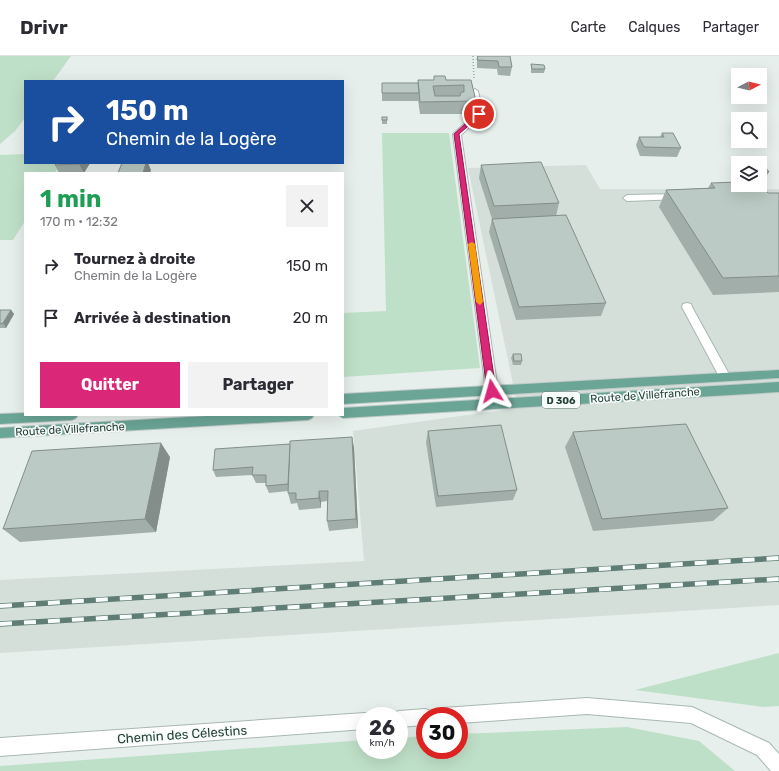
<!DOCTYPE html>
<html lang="fr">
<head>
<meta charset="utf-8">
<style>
  body { margin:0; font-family:Rubik,sans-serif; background:#f2f2f3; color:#2b2b33; height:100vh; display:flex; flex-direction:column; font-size:15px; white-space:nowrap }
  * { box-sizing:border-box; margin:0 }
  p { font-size:13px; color:#7c7c81 }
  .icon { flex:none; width:22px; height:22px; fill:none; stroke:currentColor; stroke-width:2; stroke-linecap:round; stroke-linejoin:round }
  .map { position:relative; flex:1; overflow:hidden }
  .drawer { position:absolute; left:24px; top:116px; width:320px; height:244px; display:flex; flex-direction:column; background:#fff; border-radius:0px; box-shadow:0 4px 16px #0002 }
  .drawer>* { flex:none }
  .guide { position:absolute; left:24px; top:24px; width:320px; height:84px; border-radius:0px; box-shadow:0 4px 16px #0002; background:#1a4fa0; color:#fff; overflow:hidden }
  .needle { width:26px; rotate:83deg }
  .fabs { position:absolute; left:731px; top:12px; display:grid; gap:8px }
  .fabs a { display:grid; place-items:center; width:36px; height:36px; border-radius:0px; background:#fff; box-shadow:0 4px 16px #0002; font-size:20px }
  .speed { position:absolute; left:356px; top:651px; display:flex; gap:8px; font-size:20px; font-weight:700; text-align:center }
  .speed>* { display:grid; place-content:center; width:52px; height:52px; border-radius:50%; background:#fff; box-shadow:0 4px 16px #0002; line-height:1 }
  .speed small { font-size:10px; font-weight:400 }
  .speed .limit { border:6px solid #d22; background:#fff; color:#111 }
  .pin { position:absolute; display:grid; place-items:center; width:34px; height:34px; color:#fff; margin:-17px; border:2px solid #fff; border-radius:50%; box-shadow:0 1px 4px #0007 }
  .me { position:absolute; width:44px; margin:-22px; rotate:352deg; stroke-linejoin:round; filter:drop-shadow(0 0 3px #0008) }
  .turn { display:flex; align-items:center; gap:14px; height:84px; padding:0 16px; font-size:18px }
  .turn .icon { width:52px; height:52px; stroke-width:2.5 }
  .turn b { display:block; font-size:28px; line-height:34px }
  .round { display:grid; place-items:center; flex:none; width:42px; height:42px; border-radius:0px; background:#f2f2f3 }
  .headline { display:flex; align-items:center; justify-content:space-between; height:68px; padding:0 16px }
  h1 { font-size:24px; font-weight:700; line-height:30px; color:#1e9e55 }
  .button { display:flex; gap:8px; margin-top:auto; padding:8px 16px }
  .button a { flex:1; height:46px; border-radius:0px; background:#db2777; color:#fff; font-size:16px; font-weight:700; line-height:46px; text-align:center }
  .button a+a { background:#f2f2f3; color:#2b2b33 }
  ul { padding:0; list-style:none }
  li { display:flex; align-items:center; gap:12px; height:52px; padding:0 16px }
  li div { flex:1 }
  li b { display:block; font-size:15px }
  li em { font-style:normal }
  header { display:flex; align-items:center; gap:24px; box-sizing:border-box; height:56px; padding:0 20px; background:#fff; border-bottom:1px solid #e1e1e2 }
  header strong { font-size:19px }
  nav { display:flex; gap:22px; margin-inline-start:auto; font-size:14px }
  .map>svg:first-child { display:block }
  .built { fill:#d4dfda }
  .green { fill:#bfe0c8 }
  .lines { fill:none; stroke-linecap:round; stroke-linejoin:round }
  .street-casing { stroke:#a8b8b2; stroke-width:2 }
  .primary-casing { stroke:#c2cac8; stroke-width:2 }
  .path { stroke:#86b3a5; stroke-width:1.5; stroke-dasharray:1 2; stroke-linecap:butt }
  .street { fill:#fff; fill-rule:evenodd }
  .primary { fill:#6aa596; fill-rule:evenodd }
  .rail-casing { stroke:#5f7d75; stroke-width:5.5 }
  .rail { stroke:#f7fbf9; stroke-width:4; stroke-dasharray:12; stroke-linecap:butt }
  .wall { fill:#a1aea9 }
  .shaded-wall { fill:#838d89 }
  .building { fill:#bbcac4; stroke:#838d89; fill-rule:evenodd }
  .route { fill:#db2777; stroke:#8e194d }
  .slow { fill:#f59e0b }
  .labels { text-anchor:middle; stroke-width:3.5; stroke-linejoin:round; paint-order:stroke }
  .shield { fill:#f7fbf9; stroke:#637a73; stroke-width:1 }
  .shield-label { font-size:10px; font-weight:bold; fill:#24423a }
  .street-label { font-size:11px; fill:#24423a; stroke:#f7fbf9 }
  .near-street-label { font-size:13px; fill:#24423a; stroke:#f7fbf9 }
</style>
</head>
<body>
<header>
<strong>Drivr</strong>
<nav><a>Carte</a><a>Calques</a><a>Partager</a></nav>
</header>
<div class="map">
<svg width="779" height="715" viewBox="0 0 779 715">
  <rect width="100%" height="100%" fill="#e6efeb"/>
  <polygon class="built" points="586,109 600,133 779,133 779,549 0,597 0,524 364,505 353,375 518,352 468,112"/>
  <g class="green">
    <polygon points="0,0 71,0 53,25 25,25 25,62 15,75 0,88"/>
    <polygon points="382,77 449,77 480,312 343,321 343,257 386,255"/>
    <polygon points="25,98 25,107 61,107 55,117 25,117 25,165 13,184 0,184 0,99"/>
    <polygon points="779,597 779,650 764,651 635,634"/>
    <polygon points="627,671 699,685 735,715 0,715 0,710 365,684 365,694 399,694 399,682 425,680 425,694 459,694 459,678"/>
  </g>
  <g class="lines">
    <g class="street-casing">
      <g id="street">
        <polygon points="475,33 478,35 483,58 461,79 498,335 496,338 492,340 488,338 486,335 453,78 475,58 472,35"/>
        <polygon points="678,138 681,139 682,141 681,143 627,145 623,142 627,139"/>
        <polygon points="687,247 691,248 692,251 729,318 731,321 729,324 725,325 721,324 682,251 683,248"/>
        <polygon points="587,642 692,651 769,687 779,698 779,715 771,715 757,699 691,667 587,658 459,667 459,660 435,660 437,654 443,652"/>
        <polygon points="425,653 431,655 433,660 425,660 425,669 399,671 399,660 392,660 393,657 399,655"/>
        <polygon points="365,657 371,660 365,660 365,673 0,700 0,682"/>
      </g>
    </g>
    <g class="primary-casing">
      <g id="primary">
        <polygon points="779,314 779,322 343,348 343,338"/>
        <polygon points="779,326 779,336 343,362 338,359 343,359 343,352"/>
        <polygon points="25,357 25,359 78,359 76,362 72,364 0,368 0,358"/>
        <polygon points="223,359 314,359 312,362 308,364 0,382 0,372"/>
      </g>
    </g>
    <polyline class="path" points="473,0 474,24"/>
    <use href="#street" class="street"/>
    <use href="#primary" class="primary"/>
    <g class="rail-casing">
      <g id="rail">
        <polyline points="0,550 779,502"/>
        <polyline points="0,568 779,523"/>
      </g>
    </g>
    <use href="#rail" class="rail"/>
  </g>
  <g class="wall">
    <polygon points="477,0 510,0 512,11 510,20 498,19 497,13 477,12"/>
    <polygon points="531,8 545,13 544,17 531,17"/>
    <polygon points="418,24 471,24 476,45 474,58 420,58 418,44 418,45 382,45 382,27 418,29"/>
    <polygon points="382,61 387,64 387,68 382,68"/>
    <polygon points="662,77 681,92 677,101 640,100 636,89 639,81 660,81"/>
    <polygon points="56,107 90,107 84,117 59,117 55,109"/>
    <polygon points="760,108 769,116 766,121 760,121"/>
    <polygon points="481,109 559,147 556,160 606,247 601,260 516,264 489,176 492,163 479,122"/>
    <polygon points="711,127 768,137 779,137 779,236 713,239 659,151 666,134 708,132"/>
    <polygon points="0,254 11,254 14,258 6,272 0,272"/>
    <polygon points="513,298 522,305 521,309 513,309 511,302"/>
    <polygon points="428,375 517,434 513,444 436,451 426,386"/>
    <polygon points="573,376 728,452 713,465 593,475 565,391"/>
    <polygon points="352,381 354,392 358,472 329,475 327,465 327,445 321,446 321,452 299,454 297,447 291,448 288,437 288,435 269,437 266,430 266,427 256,427 252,419 216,421 213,414 290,388"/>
    <polygon points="170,401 156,476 20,486 3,473"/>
  </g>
  <g class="shaded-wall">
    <polygon points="80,107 90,107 84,117 79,108"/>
    <polygon points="146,107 148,107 151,114 150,117 143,117"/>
    <polygon points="11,254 14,258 6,272 3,267"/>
    <polygon points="352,381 354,392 358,472 356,463"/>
    <polygon points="161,387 170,401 156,476 145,463"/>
    <polygon points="319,435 321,446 321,452 319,442"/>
  </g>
  <g class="building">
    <polygon points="478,0 510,0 512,11 499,11 498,5 477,4"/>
    <polygon points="531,8 544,9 545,13 532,13"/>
    <path d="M 434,20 L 445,20 L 446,24 L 471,24 L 476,45 L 420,46 L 418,24 L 434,24 ZM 464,29 L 464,36 L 461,36 L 460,40 L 435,40 L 433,30 Z"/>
    <polygon points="382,27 418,27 419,37 382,37"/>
    <rect x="382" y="61" width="5" height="3"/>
    <polygon points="662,77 673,77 681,92 644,91 639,81 664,81"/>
    <polygon points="541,106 559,147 494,150 481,109"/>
    <polygon points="56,107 80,107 79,108 55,109"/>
    <polygon points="122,107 146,107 143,117 118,117"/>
    <polygon points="760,108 763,108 769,116 760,116"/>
    <polygon points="738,126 738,129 760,129 760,128 768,137 779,137 779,220 723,222 666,134 715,132 711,127"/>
    <polygon points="566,159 606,247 519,251 492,163"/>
    <polygon points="0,254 11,254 3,267 0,268"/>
    <polygon points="513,298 521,298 522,305 514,305"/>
    <polygon points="686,368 728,452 602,463 573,376"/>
    <polygon points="501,369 517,434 438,440 428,375"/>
    <polygon points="352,381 356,463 327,465 328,435 319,435 319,442 296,444 296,437 288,437 290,385"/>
    <polygon points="161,387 145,463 3,473 32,395"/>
    <polygon points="290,388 288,428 266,430 266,419 252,419 253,411 213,414 215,393"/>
  </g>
  <polygon class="route" points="477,57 482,58 459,78 496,335 492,339 487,335 454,78"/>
  <polygon class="slow" points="472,186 475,188 483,246 480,249 476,246 468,188"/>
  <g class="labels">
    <rect class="shield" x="542" y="336" width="38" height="16" rx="3"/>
    <g class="shield-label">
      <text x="561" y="348">D 306</text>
    </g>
    <g class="street-label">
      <text transform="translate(645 339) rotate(-4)" y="4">Route de Villefranche</text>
      <text transform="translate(70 373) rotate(-3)" y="4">Route de Villefranche</text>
    </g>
    <g class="near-street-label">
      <text transform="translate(182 678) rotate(-4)" y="5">Chemin des Célestins</text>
    </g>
  </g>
</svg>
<div class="fabs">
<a><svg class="needle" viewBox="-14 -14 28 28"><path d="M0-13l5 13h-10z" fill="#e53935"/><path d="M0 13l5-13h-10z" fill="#7c7c81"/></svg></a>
<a><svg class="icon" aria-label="search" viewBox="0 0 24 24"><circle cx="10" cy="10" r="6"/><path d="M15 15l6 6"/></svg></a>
<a><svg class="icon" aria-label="layers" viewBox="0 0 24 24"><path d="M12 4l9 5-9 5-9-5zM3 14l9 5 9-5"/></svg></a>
</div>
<div class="speed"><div>26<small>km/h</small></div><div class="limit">30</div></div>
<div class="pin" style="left:479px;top:58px;background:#d93025"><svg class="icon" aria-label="arrive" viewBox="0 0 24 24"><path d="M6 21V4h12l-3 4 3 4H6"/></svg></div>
<svg class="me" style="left:492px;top:335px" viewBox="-20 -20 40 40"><path d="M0-17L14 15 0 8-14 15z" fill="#db2777" stroke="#fff" stroke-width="4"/></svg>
<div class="guide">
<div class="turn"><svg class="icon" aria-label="right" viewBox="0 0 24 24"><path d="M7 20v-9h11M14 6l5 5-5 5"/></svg><div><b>150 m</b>Chemin de la Logère</div></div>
</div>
<section class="drawer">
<div class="headline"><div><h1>1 min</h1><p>170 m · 12:32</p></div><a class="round"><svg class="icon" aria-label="close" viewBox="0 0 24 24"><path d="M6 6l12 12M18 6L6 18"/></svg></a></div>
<ul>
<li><svg class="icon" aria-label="right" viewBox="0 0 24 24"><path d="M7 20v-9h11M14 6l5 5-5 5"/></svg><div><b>Tournez à droite</b><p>Chemin de la Logère</p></div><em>150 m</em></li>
<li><svg class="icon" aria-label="arrive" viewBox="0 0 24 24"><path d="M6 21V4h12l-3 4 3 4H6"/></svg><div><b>Arrivée à destination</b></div><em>20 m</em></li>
</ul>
<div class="button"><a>Quitter</a><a>Partager</a></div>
</section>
</div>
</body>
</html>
